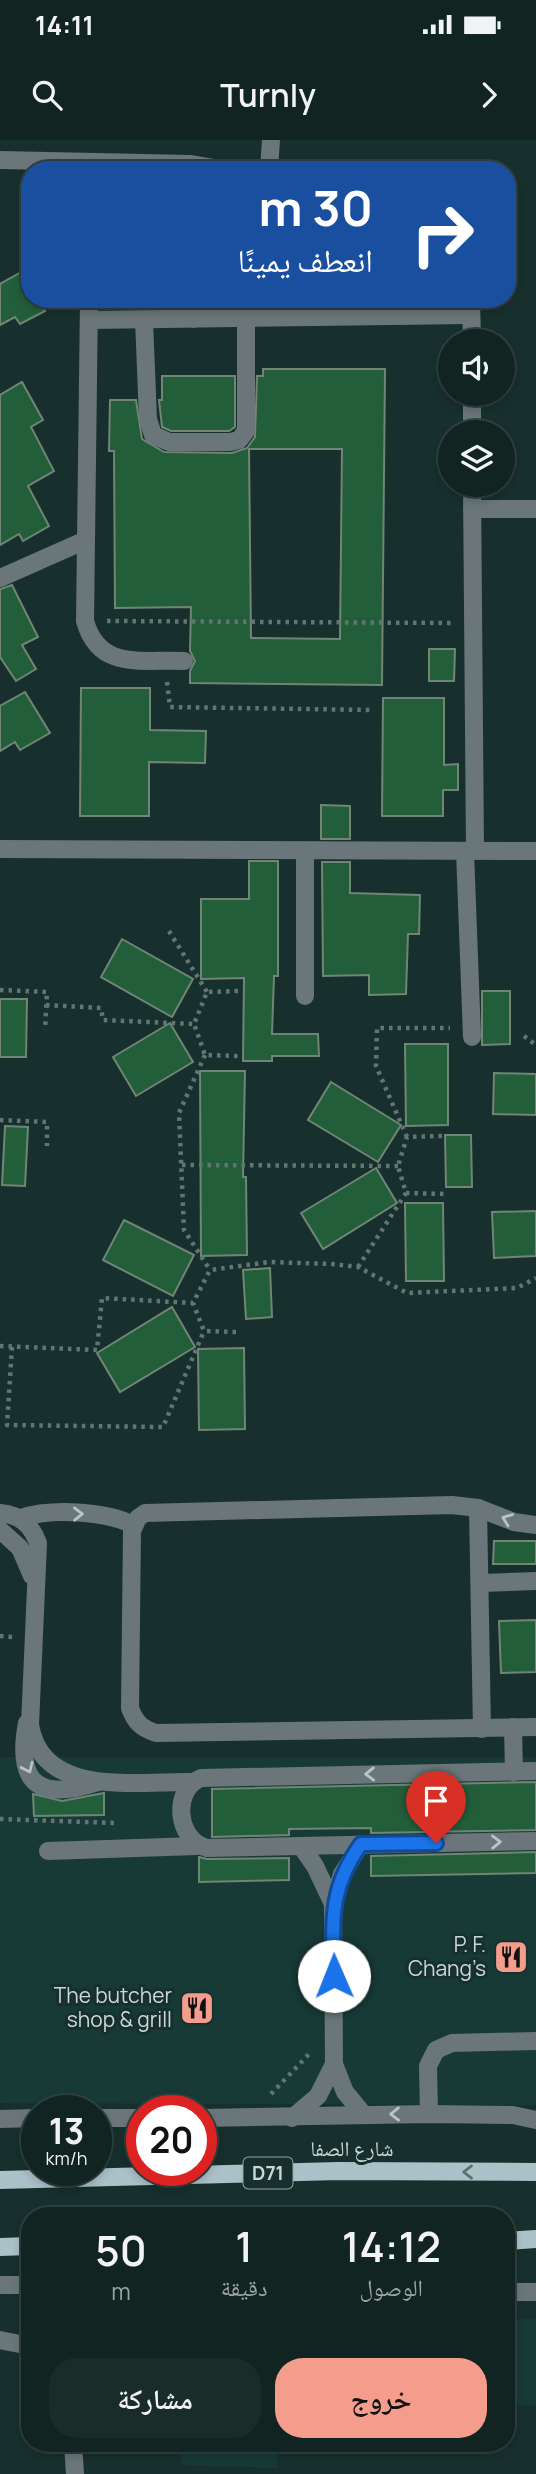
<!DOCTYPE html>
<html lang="ar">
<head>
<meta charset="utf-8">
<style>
  body { margin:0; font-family:Manrope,"Noto Naskh Arabic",sans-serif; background:#1a2c2a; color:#f1f3f6; direction:rtl; height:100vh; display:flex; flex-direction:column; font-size:26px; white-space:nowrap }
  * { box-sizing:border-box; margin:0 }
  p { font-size:23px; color:#9ca4a5 }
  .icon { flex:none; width:38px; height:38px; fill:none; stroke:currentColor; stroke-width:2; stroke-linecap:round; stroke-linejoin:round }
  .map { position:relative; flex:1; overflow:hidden; direction:ltr }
  .side { position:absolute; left:21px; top:2067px; width:494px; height:245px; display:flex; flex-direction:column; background:#112422; border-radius:28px; box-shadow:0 4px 10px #0003,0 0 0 2px #304140; direction:rtl }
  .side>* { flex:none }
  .hud { position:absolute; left:21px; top:21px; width:495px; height:147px; border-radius:28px; box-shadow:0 4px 10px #0003,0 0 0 2px #304140; direction:rtl; background:#1a4fa0; color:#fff; overflow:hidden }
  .tools { position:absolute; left:438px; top:189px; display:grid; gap:14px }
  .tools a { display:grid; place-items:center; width:77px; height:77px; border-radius:50%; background:#112422; box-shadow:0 4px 10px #0003,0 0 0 2px #304140; font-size:35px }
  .speed { position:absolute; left:21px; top:1955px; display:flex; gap:14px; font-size:35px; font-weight:700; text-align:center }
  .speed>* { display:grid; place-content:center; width:91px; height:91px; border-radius:50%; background:#112422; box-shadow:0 4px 10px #0003,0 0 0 2px #304140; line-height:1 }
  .speed small { font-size:18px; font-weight:400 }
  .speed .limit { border:10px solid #d22; background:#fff; color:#111 }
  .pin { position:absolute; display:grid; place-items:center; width:60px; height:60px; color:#fff; margin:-72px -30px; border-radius:50% 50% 50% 0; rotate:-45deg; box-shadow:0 0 7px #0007 }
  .pin .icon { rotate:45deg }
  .me { position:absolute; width:77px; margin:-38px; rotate:359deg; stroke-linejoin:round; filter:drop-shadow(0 0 5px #0008) }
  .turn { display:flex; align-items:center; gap:24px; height:147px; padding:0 28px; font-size:32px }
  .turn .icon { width:91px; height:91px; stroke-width:2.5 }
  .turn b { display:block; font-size:49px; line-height:60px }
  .eta { display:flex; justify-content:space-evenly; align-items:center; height:119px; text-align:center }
  .eta b { font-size:42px; font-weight:600; line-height:49px }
  .cta { display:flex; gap:14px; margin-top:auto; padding:14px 28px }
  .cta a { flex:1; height:80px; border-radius:28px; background:#f49d8c; color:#111; font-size:28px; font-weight:600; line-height:80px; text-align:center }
  .cta a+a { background:#1a2c2a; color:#f1f3f6 }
  .status { display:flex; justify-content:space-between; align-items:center; height:49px; padding:0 35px; background:#112422; direction:ltr }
  .status svg { height:19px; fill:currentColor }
  header { display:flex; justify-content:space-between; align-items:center; height:91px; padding:0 28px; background:#112422; font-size:32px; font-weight:600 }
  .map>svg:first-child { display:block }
  .built { fill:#173a36 }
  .building { fill:#235e3a; stroke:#718576; stroke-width:2; fill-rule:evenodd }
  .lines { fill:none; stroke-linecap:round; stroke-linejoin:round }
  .path { stroke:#617673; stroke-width:4.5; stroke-dasharray:3.5 5; stroke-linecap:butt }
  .minor { stroke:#6a7679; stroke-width:18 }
  .major { stroke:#a9c1c7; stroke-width:18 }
  .oneway { stroke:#b7c5c3 }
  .oneway2 { stroke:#597172 }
  .route-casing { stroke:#114b97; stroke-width:18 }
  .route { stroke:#1a73e8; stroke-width:12 }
  .labels { text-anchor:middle; stroke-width:6; stroke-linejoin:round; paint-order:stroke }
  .shield { fill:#17302d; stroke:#94a6a3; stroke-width:2 }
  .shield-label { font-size:19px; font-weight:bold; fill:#cad9d6 }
  .poi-label { font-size:21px; fill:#cad9d6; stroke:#17302d; text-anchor:end }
  .street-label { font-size:21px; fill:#cad9d6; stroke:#17302d }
</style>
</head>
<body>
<div class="status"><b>14:11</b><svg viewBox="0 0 49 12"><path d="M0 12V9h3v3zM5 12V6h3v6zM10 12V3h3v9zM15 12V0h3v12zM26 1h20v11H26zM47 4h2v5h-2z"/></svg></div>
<header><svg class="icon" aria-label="forward" viewBox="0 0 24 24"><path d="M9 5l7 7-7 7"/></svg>Turnly<svg class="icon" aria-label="search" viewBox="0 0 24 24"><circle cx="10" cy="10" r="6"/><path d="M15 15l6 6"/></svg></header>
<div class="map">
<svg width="536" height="2334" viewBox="0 0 536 2334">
  <rect width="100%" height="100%" fill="#17302d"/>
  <g class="built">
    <polygon points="0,1617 536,1617 536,1965 0,1963"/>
    <rect x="506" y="2179" width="30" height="86"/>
    <polygon points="182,2303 278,2303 277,2328 181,2325"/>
  </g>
  <g class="building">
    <polygon points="23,131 30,144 30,159 38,159 45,171 20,184 15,177 0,185 0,144"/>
    <path d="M 263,229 L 385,229 L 382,545 L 190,543 L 190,531 L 195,521 L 190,511 L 191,467 L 115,468 L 114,311 L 109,311 L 110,260 L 136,260 L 142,299 L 164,312 L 232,313 L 247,308 L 255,297 L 257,236 L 263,236 ZM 249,309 L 342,309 L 340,499 L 251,498 Z"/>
    <polygon points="162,236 235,236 235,287 229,291 171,291 162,287 159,260 162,260"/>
    <polygon points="22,242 43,280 31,287 54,331 28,346 49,386 23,401 19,394 0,405 0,255"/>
    <polygon points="12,445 38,497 22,505 36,529 16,541 0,517 0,449"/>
    <polygon points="429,509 455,509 454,541 429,541"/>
    <polygon points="81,548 150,548 150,590 206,591 205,623 149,622 149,676 80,676"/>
    <polygon points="25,552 50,593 20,610 15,602 0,611 0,566"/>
    <polygon points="383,558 444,558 444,625 458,624 458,650 443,650 443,676 382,676"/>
    <polygon points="321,665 350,666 350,699 321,699"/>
    <polygon points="249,721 278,721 278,836 274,836 272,894 318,894 319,916 272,916 272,921 243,921 244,838 201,839 201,759 249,759"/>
    <polygon points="322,722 350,722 350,753 420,755 419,794 408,794 406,854 369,855 369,835 323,836"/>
    <polygon points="122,799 193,839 172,877 101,837"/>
    <polygon points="482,851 510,851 510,904 482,905"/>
    <polygon points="0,859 27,859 26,917 0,917"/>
    <polygon points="170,883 193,922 136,956 113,917"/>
    <polygon points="405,904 448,904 448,985 406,986"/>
    <polygon points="200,931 245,931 243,1037 246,1037 247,1115 201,1116"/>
    <polygon points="494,933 536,934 536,975 493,974"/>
    <polygon points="331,942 401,985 378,1022 308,980"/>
    <polygon points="5,986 28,987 25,1046 2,1045"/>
    <polygon points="445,995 471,995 472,1047 446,1047"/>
    <polygon points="376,1028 397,1063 323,1109 301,1073"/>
    <polygon points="405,1063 443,1063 444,1141 406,1141"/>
    <polygon points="536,1071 536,1116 494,1118 492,1072"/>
    <polygon points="124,1080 194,1115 173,1156 103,1120"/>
    <polygon points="270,1128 272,1177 246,1179 243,1130"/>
    <polygon points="172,1167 195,1207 120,1252 97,1213"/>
    <polygon points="244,1208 245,1289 199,1290 198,1209"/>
    <polygon points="494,1401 536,1401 536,1424 493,1424"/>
    <polygon points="536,1480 536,1532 501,1533 499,1481"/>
    <polygon points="536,1642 536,1690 371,1693 371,1688 289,1689 289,1695 212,1697 212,1649"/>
    <polygon points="104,1653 104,1675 34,1676 33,1654 62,1661"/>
    <polygon points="536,1712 536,1733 371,1736 371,1716"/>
    <polygon points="199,1717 207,1719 289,1718 289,1740 199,1742"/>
  </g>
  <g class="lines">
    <g class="path">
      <polyline points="107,481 452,483"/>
      <polyline points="167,542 170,567 374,570"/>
      <polyline points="169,791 207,852"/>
      <polyline points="0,850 47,852 45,890"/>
      <polyline points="238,851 207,852 194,884 205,915 238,916"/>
      <polyline points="46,865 101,868 103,880 194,884"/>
      <polyline points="524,896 536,905"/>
      <polyline points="205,915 179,973 184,1090 210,1130"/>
      <polyline points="0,980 47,982 47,1006"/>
      <polyline points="442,996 407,997 398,1026 406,1053 446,1054"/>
      <polyline points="407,997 376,926 377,888 450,888"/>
      <polyline points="182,1025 398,1026"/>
      <polyline points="358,1127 406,1053"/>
      <polyline points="236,1192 204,1191 193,1163 210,1130 269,1122 332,1124 358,1127 407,1153 517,1148 536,1138"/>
      <polyline points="0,1206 97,1210 102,1158 193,1163"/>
      <polyline points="12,1207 7,1285 163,1287 204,1191"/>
      <polyline points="0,1496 13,1497"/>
      <polyline points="0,1679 115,1683"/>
      <polyline points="271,1954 311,1912"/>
    </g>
    <g class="minor">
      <polyline points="0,20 191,24 226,30"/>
      <polyline points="269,30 271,0"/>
      <path d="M 89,159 L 85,481 C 99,531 142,519 184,521"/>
      <polyline points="193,159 193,179"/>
      <polyline points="471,159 472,201"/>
      <polyline points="89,180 471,175"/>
      <polyline points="144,180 148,279 153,295 169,302 230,302 239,300 246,291 246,178"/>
      <polyline points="472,254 472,292"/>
      <polyline points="472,345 475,711"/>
      <polyline points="472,369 536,369"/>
      <polyline points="0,438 86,400"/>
      <polyline points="0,709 536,711"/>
      <polyline points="305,711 305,856"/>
      <polyline points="465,711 472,897"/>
      <polyline points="478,1368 482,1589"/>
      <path d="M 0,1373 C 20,1375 31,1384 38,1403 L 30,1585 C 42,1658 135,1641 191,1642"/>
      <path d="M 21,1378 C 51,1368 106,1371 133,1385"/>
      <path d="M 536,1385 L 514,1382 L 478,1368 L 452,1365 L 145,1373 L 138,1378 L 132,1391 L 130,1568 C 135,1582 141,1588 156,1593 L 536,1587"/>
      <polyline points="0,1390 20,1408 32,1436"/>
      <polyline points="480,1443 536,1441"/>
      <path d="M 27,1583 C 15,1646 41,1661 98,1642"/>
      <polyline points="513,1587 514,1632"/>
      <path d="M 536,1631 L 201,1638 C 171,1650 177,1701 207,1708 L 536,1701"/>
      <polyline points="361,1704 342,1734 333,1764 334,1924 345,1952 364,1975"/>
      <polyline points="301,1706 315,1726 333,1764"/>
      <polyline points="48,1711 196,1706"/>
      <polyline points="429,1974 428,1926 436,1910 452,1903 536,1901"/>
      <polyline points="96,1978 142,1978"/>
      <polyline points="201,1978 429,1974 513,1975 536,1980"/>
      <polyline points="292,1978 318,1956 334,1924"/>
      <polyline points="0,1979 37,1978"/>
      <polyline points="0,2145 30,2145"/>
      <polyline points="506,2152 536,2152"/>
      <polyline points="0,2200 30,2206"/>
      <polyline points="73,2303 75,2334"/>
    </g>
    <g class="major">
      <polyline points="0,2040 338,2031 536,2032"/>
      <polyline points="506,2101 536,2099"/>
      <polyline points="0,2107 30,2106"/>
    </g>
  </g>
  <defs><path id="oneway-chevron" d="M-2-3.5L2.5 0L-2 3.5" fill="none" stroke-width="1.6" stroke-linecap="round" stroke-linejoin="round" transform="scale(1.75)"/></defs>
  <g class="oneway">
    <use href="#oneway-chevron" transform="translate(78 1374) rotate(-1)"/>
    <use href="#oneway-chevron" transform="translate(507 1379) rotate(-159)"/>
    <use href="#oneway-chevron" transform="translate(28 1628) rotate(65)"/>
    <use href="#oneway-chevron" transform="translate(370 1634) rotate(179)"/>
    <use href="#oneway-chevron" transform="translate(496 1702) rotate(-1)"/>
    <use href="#oneway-chevron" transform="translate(395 1974) rotate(179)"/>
  </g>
  <use class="oneway2" href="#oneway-chevron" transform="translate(468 2032) rotate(-180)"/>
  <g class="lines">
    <g class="route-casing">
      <path id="route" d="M 334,1836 C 333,1783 328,1750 361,1704 L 436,1703"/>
    </g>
    <use href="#route" class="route"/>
  </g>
  <defs>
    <g id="restaurant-square" transform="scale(1.75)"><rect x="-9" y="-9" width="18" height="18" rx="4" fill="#f49d8c" stroke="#17302d"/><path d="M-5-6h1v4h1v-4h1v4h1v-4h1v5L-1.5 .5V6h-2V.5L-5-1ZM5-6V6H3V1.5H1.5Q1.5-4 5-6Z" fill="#111"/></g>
  </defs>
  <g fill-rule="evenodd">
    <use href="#restaurant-square" x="511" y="1817"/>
    <use href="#restaurant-square" x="197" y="1868"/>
  </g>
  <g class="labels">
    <rect class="shield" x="243.5" y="2017.5" width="49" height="31" rx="5"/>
    <g class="shield-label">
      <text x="268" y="2040">D71</text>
    </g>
    <g class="poi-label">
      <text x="486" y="1812">P. F.<tspan x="486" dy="24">Chang’s</tspan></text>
      <text x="172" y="1863">The butcher<tspan x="172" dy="24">shop &amp; grill</tspan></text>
    </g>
    <g class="street-label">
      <text x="352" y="2016">شارع الصفا</text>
    </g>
  </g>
</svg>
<div class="tools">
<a><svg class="icon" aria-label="sound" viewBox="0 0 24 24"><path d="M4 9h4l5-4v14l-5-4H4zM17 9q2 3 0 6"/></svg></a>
<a><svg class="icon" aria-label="layers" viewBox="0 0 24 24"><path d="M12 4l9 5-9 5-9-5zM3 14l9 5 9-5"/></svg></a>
</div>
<div class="speed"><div>13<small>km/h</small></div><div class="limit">20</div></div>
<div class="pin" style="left:436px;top:1703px;background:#d93025"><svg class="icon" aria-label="arrive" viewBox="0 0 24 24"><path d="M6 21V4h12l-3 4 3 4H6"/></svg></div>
<svg class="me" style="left:334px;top:1836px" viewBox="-20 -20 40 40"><circle r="19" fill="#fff"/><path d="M0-13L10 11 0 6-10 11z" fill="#1a73e8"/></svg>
<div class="hud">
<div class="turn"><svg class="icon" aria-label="right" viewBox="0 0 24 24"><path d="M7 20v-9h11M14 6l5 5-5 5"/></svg><div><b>30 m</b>انعطف يمينًا</div></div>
</div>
<section class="side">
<div class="eta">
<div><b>14:12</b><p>الوصول</p></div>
<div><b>1</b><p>دقيقة</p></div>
<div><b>50</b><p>m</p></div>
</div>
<div class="cta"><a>خروج</a><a>مشاركة</a></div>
</section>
</div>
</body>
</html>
